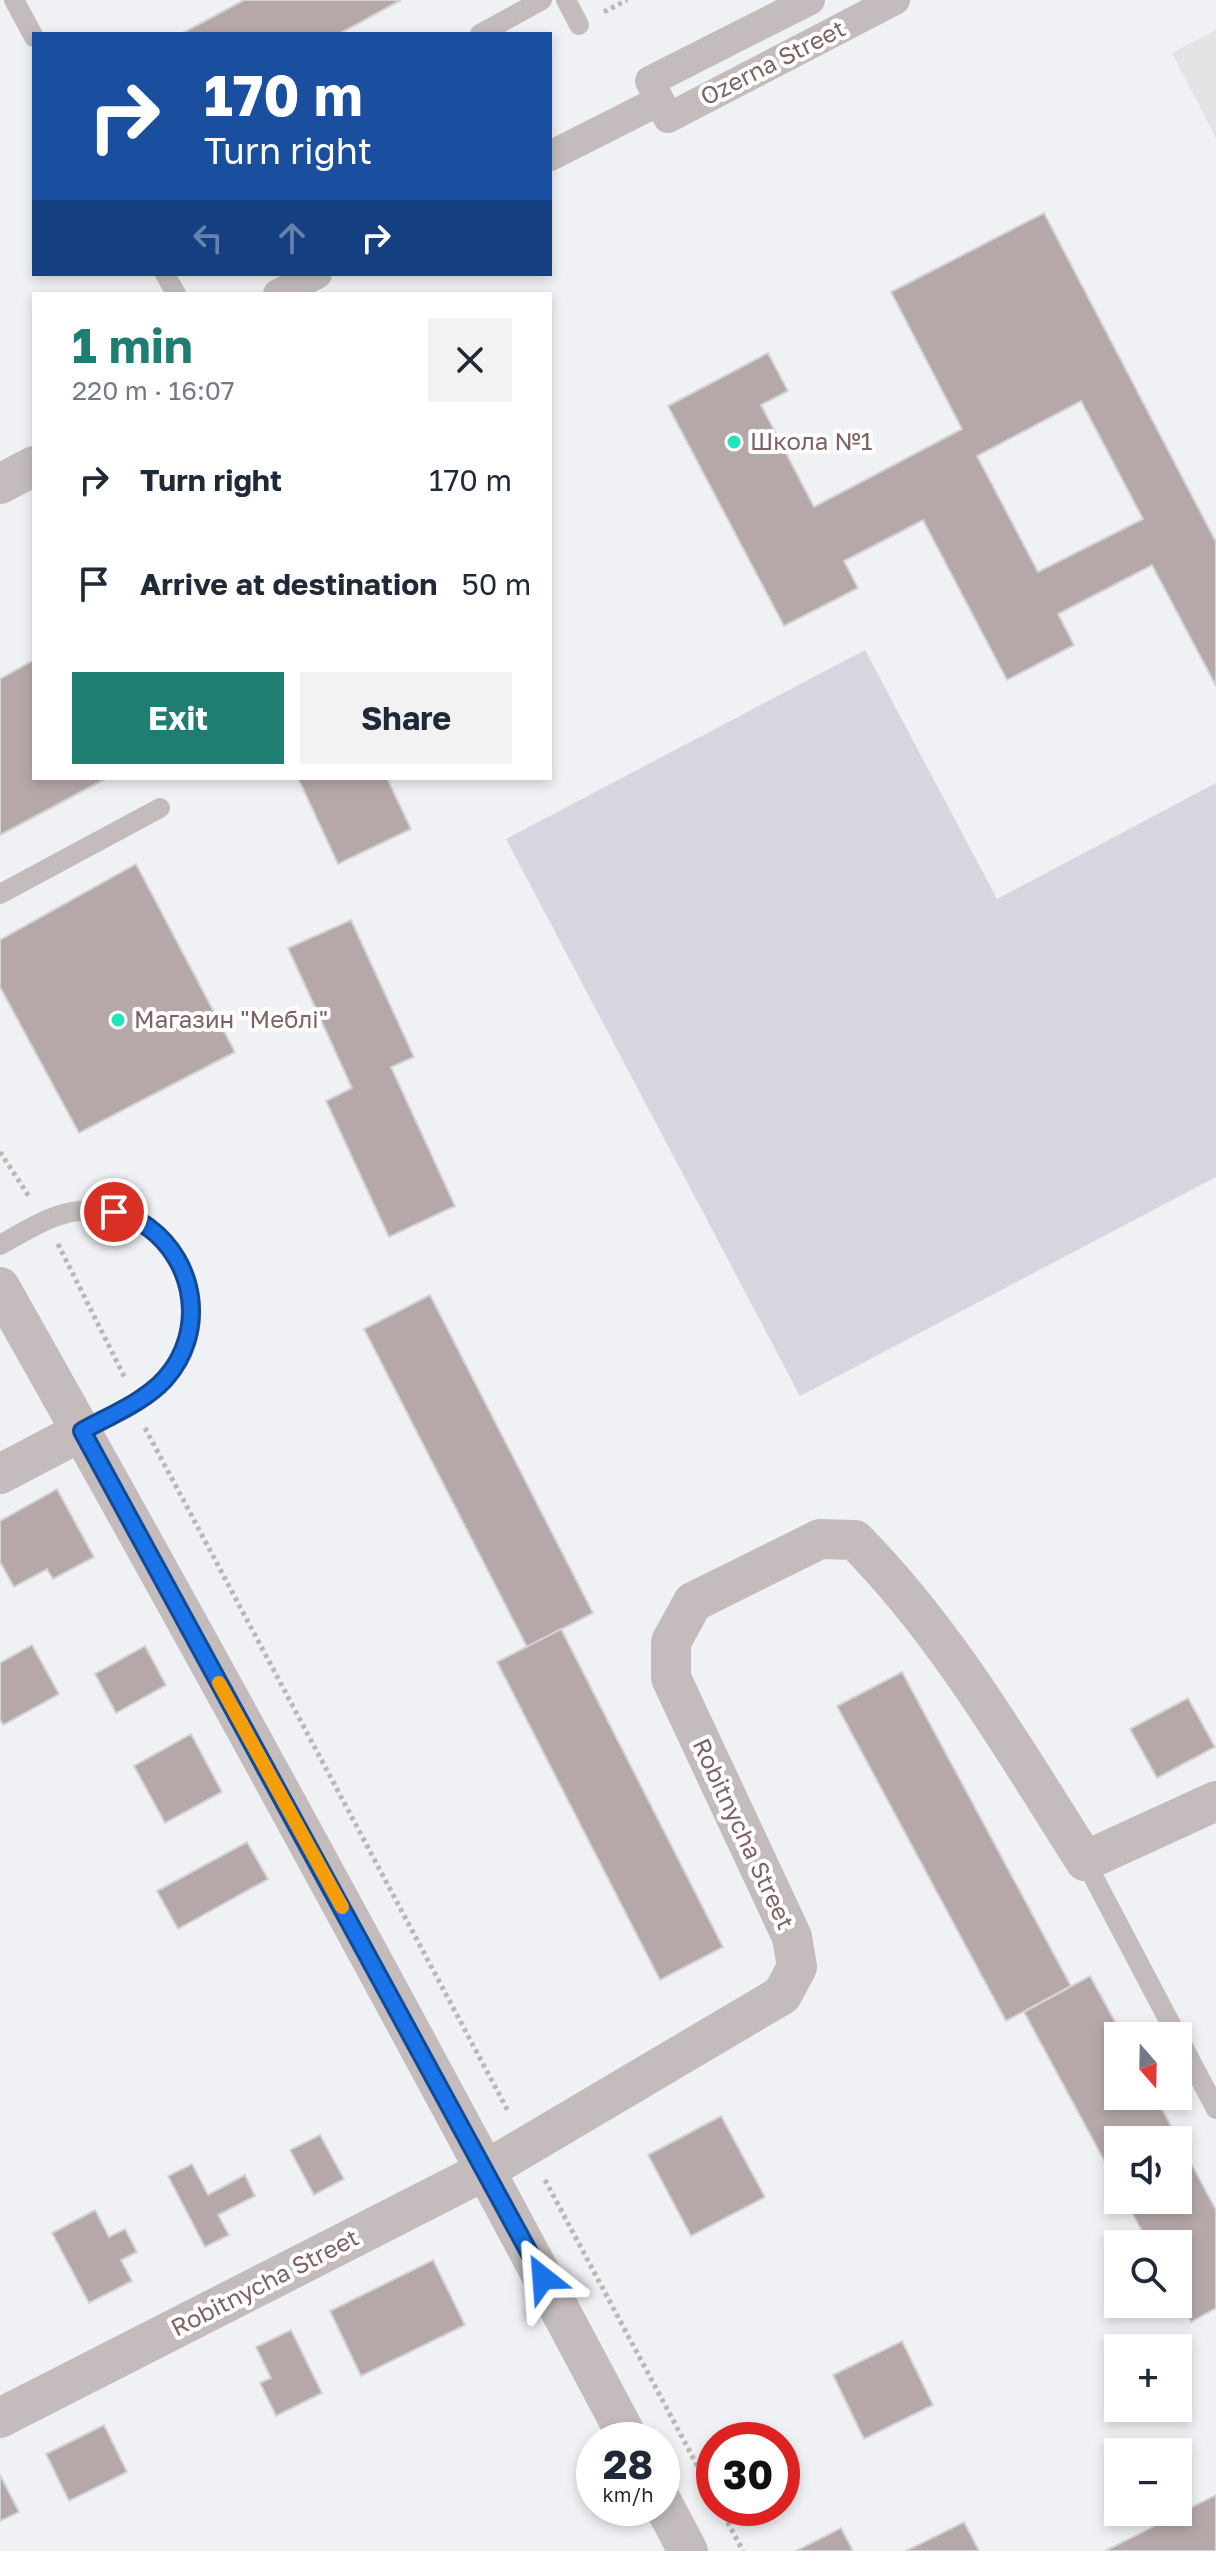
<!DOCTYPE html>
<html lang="en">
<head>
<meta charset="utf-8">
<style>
  body { margin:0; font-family:"Golos Text",sans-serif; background:#f2f2f3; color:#1f2937; height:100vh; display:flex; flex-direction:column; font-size:30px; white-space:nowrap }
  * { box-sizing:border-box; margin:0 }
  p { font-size:26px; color:#747a83 }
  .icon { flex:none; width:44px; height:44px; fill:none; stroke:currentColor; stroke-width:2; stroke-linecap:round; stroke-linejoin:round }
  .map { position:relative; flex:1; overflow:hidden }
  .details { position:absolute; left:32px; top:292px; width:520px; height:488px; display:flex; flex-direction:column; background:#fff; border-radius:0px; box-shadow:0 4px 12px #0003 }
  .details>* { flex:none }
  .banner { position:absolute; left:32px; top:32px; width:520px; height:244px; border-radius:0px; box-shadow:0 4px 12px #0003; background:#1a4fa0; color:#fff; overflow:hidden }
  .needle { width:52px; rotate:160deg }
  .tools { position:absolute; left:1104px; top:2022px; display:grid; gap:16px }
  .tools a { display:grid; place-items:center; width:88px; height:88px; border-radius:0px; background:#fff; box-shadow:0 4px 12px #0003; font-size:40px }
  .speed { position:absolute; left:576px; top:2422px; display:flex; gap:16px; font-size:40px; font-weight:700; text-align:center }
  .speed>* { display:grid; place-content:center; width:104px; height:104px; border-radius:50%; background:#fff; box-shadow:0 4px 12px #0003; line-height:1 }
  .speed small { font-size:20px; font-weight:400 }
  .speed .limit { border:12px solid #d22; background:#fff; color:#111 }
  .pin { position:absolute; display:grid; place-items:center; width:68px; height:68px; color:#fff; margin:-34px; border:4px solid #fff; border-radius:50%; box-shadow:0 2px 8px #0007 }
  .me { position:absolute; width:88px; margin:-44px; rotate:332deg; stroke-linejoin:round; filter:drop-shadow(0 0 6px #0008) }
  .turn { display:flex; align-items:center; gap:28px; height:168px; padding:0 40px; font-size:36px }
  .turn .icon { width:104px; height:104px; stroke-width:2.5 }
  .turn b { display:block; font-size:56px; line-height:68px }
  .lanes { display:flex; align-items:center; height:76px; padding:0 40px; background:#0003; justify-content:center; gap:40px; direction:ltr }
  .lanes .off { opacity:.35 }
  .round { display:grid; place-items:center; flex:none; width:84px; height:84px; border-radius:0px; background:#f2f2f3 }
  .headline { display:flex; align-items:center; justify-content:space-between; height:136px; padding:0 40px }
  h1 { font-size:48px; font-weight:700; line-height:60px; color:#1e7e72 }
  .action { display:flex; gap:16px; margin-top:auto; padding:16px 40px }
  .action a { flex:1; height:92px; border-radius:0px; background:#1e7e72; color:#fff; font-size:32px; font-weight:700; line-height:92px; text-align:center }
  .action a+a { background:#f2f2f3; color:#1f2937 }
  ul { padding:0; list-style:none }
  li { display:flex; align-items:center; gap:24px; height:104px; padding:0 40px }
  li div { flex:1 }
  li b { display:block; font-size:30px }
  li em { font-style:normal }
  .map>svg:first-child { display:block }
  .built { fill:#e3e2e4 }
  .green { fill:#d6d5e0 }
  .building { fill:#b6a8a9; stroke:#d2d3d5; stroke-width:2; fill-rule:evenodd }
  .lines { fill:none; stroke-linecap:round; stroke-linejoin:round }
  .path { stroke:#bcb6b6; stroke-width:5; stroke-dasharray:4 4; stroke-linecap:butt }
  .service { stroke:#c4bcbc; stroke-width:20 }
  .pedestrian { stroke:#c4bcbc; stroke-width:30 }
  .minor { stroke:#c4bcbc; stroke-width:40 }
  .route-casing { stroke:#114b97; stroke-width:20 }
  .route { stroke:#1a73e8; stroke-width:14 }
  .slow { stroke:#f59e0b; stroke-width:14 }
  .poi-dot { fill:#1ce7b9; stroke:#fff; stroke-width:3 }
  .labels { text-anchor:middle; stroke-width:8; stroke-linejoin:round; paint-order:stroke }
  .street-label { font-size:24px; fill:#816262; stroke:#fff }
  .poi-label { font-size:24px; fill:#816262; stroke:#fff; text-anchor:start }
</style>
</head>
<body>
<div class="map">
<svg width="1216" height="2551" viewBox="0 0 1216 2551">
  <rect width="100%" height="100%" fill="#eff1f4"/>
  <polygon class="built" points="1216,30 1216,138 1172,53"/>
  <polygon class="green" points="865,650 997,899 1216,783 1216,1177 800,1396 506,839"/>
  <g class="building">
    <polygon points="244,0 401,0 339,34 181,34"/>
    <path d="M 1044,213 L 1216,542 L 1216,686 L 1152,565 L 1058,614 L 1074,645 L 1007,680 L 923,520 L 844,561 L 858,588 L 784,626 L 668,406 L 768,353 L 788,391 L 761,405 L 814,507 L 962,429 L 891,292 ZM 1081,401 L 1143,519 L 1038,572 L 977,456 Z"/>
    <polygon points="34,660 34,778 107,778 0,835 0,679"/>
    <polygon points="298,778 387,778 411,829 338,864"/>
    <polygon points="136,864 235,1052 79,1133 0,987 0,940"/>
    <polygon points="351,920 414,1057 391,1067 455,1206 389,1237 326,1101 352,1088 288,948"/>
    <polygon points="430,1295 593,1613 527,1647 364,1329"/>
    <polygon points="57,1489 94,1557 53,1579 47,1569 14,1587 0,1562 0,1521"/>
    <polygon points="561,1629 723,1947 660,1980 497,1662"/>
    <polygon points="32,1645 59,1694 3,1725 0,1719 0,1663"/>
    <polygon points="145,1646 166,1685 116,1713 95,1674"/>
    <polygon points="902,1672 1071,1986 1006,2021 837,1706"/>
    <polygon points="1188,1698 1215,1747 1157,1778 1130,1729"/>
    <polygon points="191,1734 222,1792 165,1823 134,1766"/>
    <polygon points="247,1842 268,1879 178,1929 157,1891"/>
    <polygon points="1090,1976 1123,2036 1118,2036 1118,2096 1155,2096 1216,2210 1216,2308 1191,2322 1178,2298 1178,2244 1149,2244 1125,2200 1178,2200 1178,2140 1118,2140 1118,2186 1024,2012"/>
    <polygon points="721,2116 765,2197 691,2236 648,2155"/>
    <polygon points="320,2135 344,2179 314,2195 290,2150"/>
    <polygon points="192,2164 208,2195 245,2175 255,2196 218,2215 229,2235 205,2247 168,2176"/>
    <polygon points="95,2210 109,2237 125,2229 137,2252 121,2260 132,2281 89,2303 52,2233"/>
    <polygon points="433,2260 465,2325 361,2376 330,2311"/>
    <polygon points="291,2330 322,2393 276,2416 260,2383 271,2378 256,2347"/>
    <polygon points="902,2341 933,2405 864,2439 833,2375"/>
    <polygon points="104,2425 127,2472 69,2501 46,2454"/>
    <polygon points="0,2475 19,2512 0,2521"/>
    <polygon points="1216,2495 1216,2551 1105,2551"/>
    <polygon points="964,2522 979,2551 906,2551"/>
    <polygon points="841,2528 853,2551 796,2551"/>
  </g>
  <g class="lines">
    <g class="path">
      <polyline points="604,12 627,0"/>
      <polyline points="0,1152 30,1198"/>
      <polyline points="58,1244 125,1378"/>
      <polyline points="145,1428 508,2111"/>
      <polyline points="545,2180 714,2497"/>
      <polyline points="720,2508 743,2551"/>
    </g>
    <g class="service">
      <polyline points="14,0 34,37"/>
      <polyline points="566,0 579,25"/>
      <polyline points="480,34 542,0"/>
      <polyline points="165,274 176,294"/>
      <polyline points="0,894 160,808"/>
      <path d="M 0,1245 C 24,1232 50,1214 79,1211 C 171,1198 227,1311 165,1379 C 144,1403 109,1416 82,1431"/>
      <polyline points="1085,1861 1177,2036"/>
      <polyline points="1178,2037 1216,2109"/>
    </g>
    <g class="pedestrian">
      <polyline points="810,0 650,81 668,118 895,0"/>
      <polyline points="550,156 659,101"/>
      <polyline points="278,294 317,274"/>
    </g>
    <g class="minor">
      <polyline points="0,484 34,466"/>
      <path d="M 0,1287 C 215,1668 424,2053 629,2440"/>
      <polyline points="0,1474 82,1431"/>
      <path d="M 0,2418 L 486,2170 L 782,1995 L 797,1967 L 792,1937 L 671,1678 L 671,1642 L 693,1602 L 820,1539 L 855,1540 C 947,1633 1015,1751 1085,1861 L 1216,1801"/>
      <polyline points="662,2502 688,2551"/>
    </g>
  </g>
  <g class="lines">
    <g class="route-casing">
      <path id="route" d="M 114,1212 C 125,1217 138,1220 148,1227 C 197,1263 206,1333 165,1379 C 144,1402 109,1416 82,1431 L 543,2278"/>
    </g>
    <use href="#route" class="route"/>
    <polyline class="slow" points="219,1683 342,1907"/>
  </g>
  <g class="poi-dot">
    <circle cx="734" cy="442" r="8"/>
    <circle cx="118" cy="1020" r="8"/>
  </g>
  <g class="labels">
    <g class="street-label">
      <text transform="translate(773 63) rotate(-27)" y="8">Ozerna Street</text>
      <text transform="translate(743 1834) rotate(65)" y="8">Robitnycha Street</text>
      <text transform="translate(265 2283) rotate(-27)" y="8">Robitnycha Street</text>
    </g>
    <g class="poi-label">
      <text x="750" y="450">Школа №1</text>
      <text x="134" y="1028">Магазин "Меблі"</text>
    </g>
  </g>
</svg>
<div class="tools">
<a><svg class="needle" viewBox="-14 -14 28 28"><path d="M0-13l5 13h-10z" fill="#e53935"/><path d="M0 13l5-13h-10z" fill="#747a83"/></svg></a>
<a><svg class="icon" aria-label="sound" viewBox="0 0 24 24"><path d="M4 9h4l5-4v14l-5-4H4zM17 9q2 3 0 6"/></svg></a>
<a><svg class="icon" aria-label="search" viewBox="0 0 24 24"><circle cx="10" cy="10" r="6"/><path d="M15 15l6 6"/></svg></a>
<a>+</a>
<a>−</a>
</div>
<div class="speed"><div>28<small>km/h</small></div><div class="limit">30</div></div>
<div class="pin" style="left:114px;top:1212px;background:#d93025"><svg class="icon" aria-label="arrive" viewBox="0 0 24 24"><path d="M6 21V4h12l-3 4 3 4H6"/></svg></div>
<svg class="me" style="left:543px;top:2278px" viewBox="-20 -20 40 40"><path d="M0-17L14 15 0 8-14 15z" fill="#1a73e8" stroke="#fff" stroke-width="4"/></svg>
<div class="banner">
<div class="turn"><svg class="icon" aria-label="right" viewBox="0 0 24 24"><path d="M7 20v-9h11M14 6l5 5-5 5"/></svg><div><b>170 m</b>Turn right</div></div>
<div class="lanes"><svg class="icon off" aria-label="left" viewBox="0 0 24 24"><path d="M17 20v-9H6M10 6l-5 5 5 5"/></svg><svg class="icon off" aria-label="ahead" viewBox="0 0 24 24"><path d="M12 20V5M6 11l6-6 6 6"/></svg><svg class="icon" aria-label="right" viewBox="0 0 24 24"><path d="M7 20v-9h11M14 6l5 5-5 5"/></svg></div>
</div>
<section class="details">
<div class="headline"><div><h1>1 min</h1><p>220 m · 16:07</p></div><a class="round"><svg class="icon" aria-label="close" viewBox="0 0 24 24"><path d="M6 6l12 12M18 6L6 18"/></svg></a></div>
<ul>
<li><svg class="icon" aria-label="right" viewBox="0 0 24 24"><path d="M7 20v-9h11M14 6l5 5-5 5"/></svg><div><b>Turn right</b></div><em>170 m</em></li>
<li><svg class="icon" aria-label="arrive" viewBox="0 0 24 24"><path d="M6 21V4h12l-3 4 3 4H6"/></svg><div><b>Arrive at destination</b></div><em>50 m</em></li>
</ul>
<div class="action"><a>Exit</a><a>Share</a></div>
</section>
</div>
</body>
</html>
